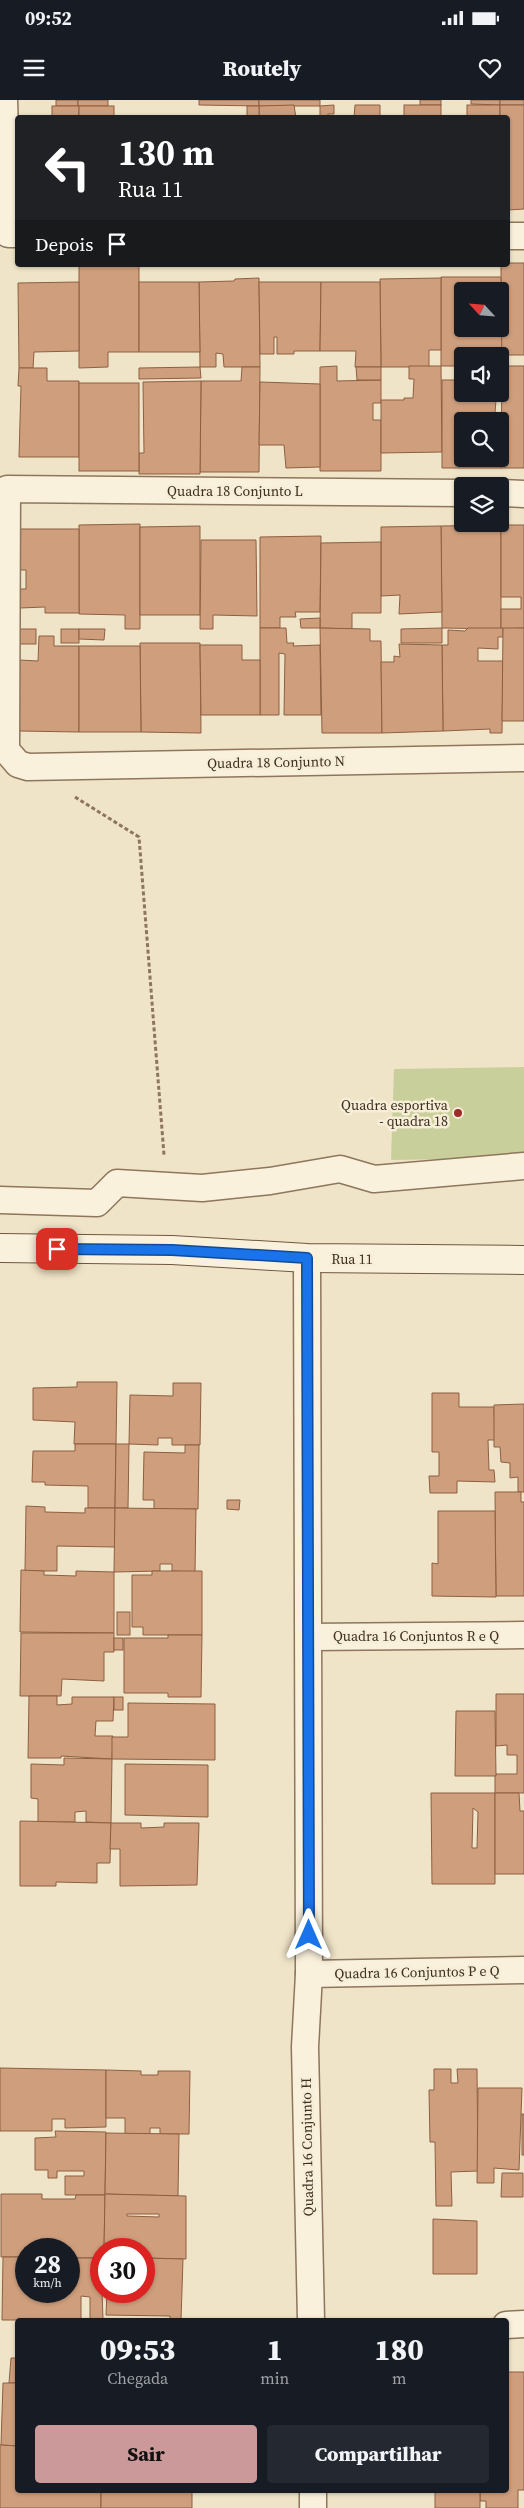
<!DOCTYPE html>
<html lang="pt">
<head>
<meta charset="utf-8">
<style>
  body { margin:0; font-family:"Source Serif 4",serif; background:#242831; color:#f1f3f6; height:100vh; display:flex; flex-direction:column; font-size:19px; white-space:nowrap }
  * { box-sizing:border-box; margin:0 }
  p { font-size:16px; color:#9ea1a6 }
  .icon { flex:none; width:28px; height:28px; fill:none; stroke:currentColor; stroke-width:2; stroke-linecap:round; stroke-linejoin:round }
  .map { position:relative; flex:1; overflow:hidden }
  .panel { position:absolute; left:15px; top:2218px; width:494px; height:175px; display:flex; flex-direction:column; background:#171b24; border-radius:5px; box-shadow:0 1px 4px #0004 }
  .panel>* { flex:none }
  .top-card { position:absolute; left:15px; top:15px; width:495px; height:152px; border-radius:5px; box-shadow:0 1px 4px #0004; background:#202124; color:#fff; overflow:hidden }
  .needle { width:32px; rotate:296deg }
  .buttons { position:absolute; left:454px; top:182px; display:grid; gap:10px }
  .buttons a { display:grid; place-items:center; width:55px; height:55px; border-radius:5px; background:#171b24; box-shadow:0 1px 4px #0004; font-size:25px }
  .speed { position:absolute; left:15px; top:2138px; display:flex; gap:10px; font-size:25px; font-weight:700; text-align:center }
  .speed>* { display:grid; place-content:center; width:65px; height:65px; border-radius:50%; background:#171b24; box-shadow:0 1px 4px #0004; line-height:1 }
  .speed small { font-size:12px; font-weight:400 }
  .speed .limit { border:8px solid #d22; background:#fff; color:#111 }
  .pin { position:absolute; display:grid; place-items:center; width:42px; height:42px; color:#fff; margin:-21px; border-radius:10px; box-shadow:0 2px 8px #0006 }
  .me { position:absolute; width:55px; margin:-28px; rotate:0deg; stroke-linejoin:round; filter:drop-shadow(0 0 4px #0008) }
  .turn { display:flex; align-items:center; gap:18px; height:105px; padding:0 20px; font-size:22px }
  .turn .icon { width:65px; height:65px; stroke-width:2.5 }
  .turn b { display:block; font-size:35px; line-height:42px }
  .then { display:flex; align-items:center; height:48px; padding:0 20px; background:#0003; gap:10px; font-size:19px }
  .eta { display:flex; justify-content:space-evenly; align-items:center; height:85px; text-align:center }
  .eta b { font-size:30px; font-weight:800; line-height:35px }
  .cta { display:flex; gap:10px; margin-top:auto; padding:10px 20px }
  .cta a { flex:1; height:58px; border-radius:5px; background:#cc999b; color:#111; font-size:20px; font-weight:800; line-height:58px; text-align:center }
  .cta a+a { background:#242831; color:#f1f3f6 }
  .status { display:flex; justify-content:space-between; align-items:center; height:35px; padding:0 25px; background:#171b24; direction:ltr }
  .status svg { height:14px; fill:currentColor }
  header { display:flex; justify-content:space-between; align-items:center; height:65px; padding:0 20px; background:#171b24; font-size:22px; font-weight:800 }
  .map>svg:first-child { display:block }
  .green { fill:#c9cf9b }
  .building { fill:#cf9f7d; stroke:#8d5f41; fill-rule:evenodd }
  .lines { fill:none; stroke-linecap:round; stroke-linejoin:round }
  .street-casing { stroke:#8d765c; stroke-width:29 }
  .secondary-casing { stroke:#6f573f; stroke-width:30 }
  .path { stroke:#8d765c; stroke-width:3; stroke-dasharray:4 2.5; stroke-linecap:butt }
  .street { stroke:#faf1dc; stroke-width:26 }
  .secondary { stroke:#faf1dc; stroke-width:28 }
  .route-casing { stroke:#114b97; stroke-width:12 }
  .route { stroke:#1a73e8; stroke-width:9 }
  .poi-dot { fill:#9e2a2b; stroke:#f7eed8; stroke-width:2 }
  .labels { text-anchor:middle; stroke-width:5; stroke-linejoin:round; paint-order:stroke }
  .street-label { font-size:14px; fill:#3d2e20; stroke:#f7eed8 }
  .poi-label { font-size:14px; fill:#3d2e20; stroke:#f7eed8; text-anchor:end }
</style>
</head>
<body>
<div class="status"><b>09:52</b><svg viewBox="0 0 49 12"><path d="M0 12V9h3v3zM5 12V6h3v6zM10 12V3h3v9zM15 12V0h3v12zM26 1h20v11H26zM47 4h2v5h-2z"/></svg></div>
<header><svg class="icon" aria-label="menu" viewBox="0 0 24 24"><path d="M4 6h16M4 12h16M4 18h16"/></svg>Routely<svg class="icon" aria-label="heart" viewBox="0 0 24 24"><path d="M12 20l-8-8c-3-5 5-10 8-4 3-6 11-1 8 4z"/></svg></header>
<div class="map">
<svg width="524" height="2408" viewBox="0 0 524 2408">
  <rect width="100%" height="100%" fill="#f0e4c8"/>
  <polygon class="green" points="524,967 524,1058 391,1060 394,969"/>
  <g class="building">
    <rect x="56" y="0" width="22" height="6"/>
    <rect x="78" y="0" width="30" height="6"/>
    <polygon points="199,0 259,0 259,6 199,5"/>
    <rect x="259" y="0" width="61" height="6"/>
    <rect x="420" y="0" width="21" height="5"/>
    <polygon points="471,0 500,0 500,5 471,4"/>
    <rect x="500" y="0" width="24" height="5"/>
    <polygon points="294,5 296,18 259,17 259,6"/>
    <polygon points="334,5 334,14 328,14 328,18 320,18 320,6"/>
    <polygon points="355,5 380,5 380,18 354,18"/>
    <rect x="404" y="5" width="37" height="13"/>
    <rect x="467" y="5" width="33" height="13"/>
    <polygon points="500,5 524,5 524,109 508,110 508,18 500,18"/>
    <rect x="52" y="6" width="27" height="12"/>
    <rect x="79" y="6" width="35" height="12"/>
    <rect x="247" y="6" width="12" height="12"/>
    <polygon points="508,163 524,163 524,255 501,255 501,165 508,165"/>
    <polygon points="79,165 139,165 139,252 108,252 108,267 79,268"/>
    <path d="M 441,177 L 501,177 L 502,266 L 500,256 L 462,256 L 462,266 L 441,266 ZM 462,191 L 500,191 L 500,229 L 462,229 Z"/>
    <polygon points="259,178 260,267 224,267 223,254 216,253 216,267 200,267 199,182 234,181 235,179"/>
    <polygon points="441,178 441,250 429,250 429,267 381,267 380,179"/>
    <polygon points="79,182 79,251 34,252 33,268 19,268 18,183"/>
    <polygon points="139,182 199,182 200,252 139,252"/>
    <polygon points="259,182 321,182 320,251 294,251 294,254 277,254 277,237 274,237 274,254 260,254"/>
    <polygon points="321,182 380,182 381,267 355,267 356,251 320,251"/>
    <polygon points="337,266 337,281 381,280 381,303 373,303 373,320 381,320 381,371 320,371 320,267"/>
    <polygon points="409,266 441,266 442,352 381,353 381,300 404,300 404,298 413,298 414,279 409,279"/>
    <path d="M 500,266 L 501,300 L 496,300 L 495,313 L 502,313 L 501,368 L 442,368 L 442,280 L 462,280 L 462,294 L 500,294 ZM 462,321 L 500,321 L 500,359 L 462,359 Z"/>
    <polygon points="502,266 524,266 524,368 501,368"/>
    <polygon points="200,267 201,278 139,279 139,268"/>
    <polygon points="242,267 260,267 259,372 200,372 201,281 241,281"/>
    <polygon points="356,267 381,267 381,280 357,280"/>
    <polygon points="19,268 47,268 47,281 79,281 79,357 19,357 21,286 18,286"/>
    <polygon points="201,281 200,374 139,374 139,353 144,353 143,282"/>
    <polygon points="260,282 320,284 320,367 286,368 284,345 259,345"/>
    <rect x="79" y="283" width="60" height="88"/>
    <polygon points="140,424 140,529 125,529 125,515 79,514 79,425"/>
    <polygon points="501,425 501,529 442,528 441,426"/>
    <polygon points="501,425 524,425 524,528 501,529 501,509 521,509 521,497 501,497"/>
    <polygon points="200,426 200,515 140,515 140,427"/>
    <polygon points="441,426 442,512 399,514 400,495 381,496 381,427"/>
    <polygon points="18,429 79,429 79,513 45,513 45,507 20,508 19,489 26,489 26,470 19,470"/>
    <polygon points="321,436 320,512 295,512 296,517 280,517 280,528 260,528 260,437"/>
    <polygon points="201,440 256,440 257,516 213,515 213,529 200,529"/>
    <polygon points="381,442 381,513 352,513 352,529 320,528 321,443"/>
    <polygon points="320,518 320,528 301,528 300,519"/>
    <polygon points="260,528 286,528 287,543 294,543 293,546 320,545 321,615 284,615 285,554 279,553 279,615 260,615"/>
    <polygon points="320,528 370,529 370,541 381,541 382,633 322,633"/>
    <polygon points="442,528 442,543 401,543 401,529"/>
    <polygon points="468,528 503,528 503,537 498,537 498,549 478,548 478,561 503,561 502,633 490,633 490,629 443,631 442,545 448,545 448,530 465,531"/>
    <polygon points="503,528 524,528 524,621 502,621"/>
    <rect x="19" y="529" width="17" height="15"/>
    <rect x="61" y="529" width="18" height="14"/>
    <polygon points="79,529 105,529 104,540 79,539"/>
    <polygon points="39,536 54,536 54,546 79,546 79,632 19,631 19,560 38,561"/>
    <polygon points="140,543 200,543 201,633 141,632"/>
    <polygon points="399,544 442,545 443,631 382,633 381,562 394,562 394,556 400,557"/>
    <polygon points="200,545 242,545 242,560 260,560 260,615 201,615"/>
    <polygon points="79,546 140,546 141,632 79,632"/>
    <polygon points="77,1282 117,1282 116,1344 74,1344 75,1322 33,1320 33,1288 77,1287"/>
    <polygon points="173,1283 201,1283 200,1345 172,1345 172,1338 158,1338 158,1345 129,1344 130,1295 173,1296"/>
    <polygon points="432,1293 459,1293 459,1307 494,1307 495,1340 488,1340 489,1370 494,1370 495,1382 457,1381 457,1393 430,1393 429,1376 439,1376 439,1352 432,1352"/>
    <polygon points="524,1304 524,1392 518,1392 518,1377 510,1378 510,1363 501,1362 500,1347 494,1347 494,1305"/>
    <polygon points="75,1344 116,1344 115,1408 88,1408 88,1386 45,1385 45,1382 32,1382 33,1351 75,1351"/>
    <polygon points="116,1344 129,1344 128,1408 115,1408"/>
    <polygon points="185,1345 199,1345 198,1409 154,1409 154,1400 143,1400 144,1352 185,1353"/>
    <polygon points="495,1392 521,1392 521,1402 524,1402 524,1496 496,1496"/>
    <polygon points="227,1400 240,1400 239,1410 227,1409"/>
    <polygon points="26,1406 45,1407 45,1412 85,1413 85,1408 115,1408 115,1447 57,1446 57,1471 25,1471"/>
    <polygon points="115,1408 196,1409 195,1472 172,1471 172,1464 160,1464 160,1471 114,1472"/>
    <polygon points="438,1411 495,1411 496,1497 432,1496 432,1463 438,1464"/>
    <polygon points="21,1470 44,1471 44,1475 76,1476 76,1471 114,1472 114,1533 20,1532"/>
    <polygon points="152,1471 202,1471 202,1535 143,1535 143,1527 132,1527 132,1475 152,1475"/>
    <rect x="117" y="1512" width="13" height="23"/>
    <polygon points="21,1533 114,1533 114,1552 104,1552 104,1581 62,1579 61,1596 20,1596"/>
    <polygon points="168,1535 202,1535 201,1597 168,1597 168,1593 124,1593 124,1538 168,1538"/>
    <rect x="114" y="1538" width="9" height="12"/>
    <polygon points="496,1594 524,1594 524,1693 495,1693 495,1674 517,1674 517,1655 507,1655 507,1645 496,1646"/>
    <polygon points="29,1596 57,1596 57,1605 72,1604 72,1597 114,1597 113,1621 96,1621 95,1636 113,1636 112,1659 61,1656 61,1658 28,1658"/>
    <rect x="114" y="1597" width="9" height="13"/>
    <polygon points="128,1603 215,1604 215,1660 112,1659 112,1637 128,1637"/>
    <polygon points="456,1611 495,1611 496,1676 455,1676"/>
    <polygon points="64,1658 112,1659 111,1723 86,1722 86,1711 75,1712 75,1722 38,1722 38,1699 31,1698 31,1664 64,1665"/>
    <polygon points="125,1664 208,1665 208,1717 125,1715"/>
    <path d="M 431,1693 L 495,1693 L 495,1784 L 432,1784 ZM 473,1708 L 478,1712 L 477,1748 L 472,1748 Z"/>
    <polygon points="495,1693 519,1693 520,1711 524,1711 524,1774 495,1774"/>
    <polygon points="20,1721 111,1723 110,1763 97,1763 97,1783 56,1782 56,1786 20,1786"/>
    <polygon points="111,1723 141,1723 141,1728 164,1727 164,1723 199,1723 197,1785 120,1786 120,1749 110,1749"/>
    <polygon points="0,1968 106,1970 106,2027 65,2028 65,2019 52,2019 52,2031 0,2031"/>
    <polygon points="434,1969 451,1969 451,1983 458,1983 457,1969 477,1969 478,2071 451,2072 452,2106 436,2106 435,2042 430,2042 429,1990 434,1990"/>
    <polygon points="106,1970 141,1971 141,1975 158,1975 158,1971 190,1971 189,2034 160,2034 160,2028 150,2028 150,2034 125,2034 125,2018 106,2018"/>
    <polygon points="478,1988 522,1988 519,2070 494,2068 494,2083 477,2083"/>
    <rect x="522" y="2014" width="2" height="41"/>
    <polygon points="55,2031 106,2032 105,2095 65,2095 65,2076 84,2076 84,2071 57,2071 57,2078 48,2078 48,2070 35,2070 35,2038 56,2037"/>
    <polygon points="106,2033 179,2034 178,2096 105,2094"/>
    <polygon points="502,2073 523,2073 523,2097 501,2097"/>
    <polygon points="1,2094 42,2094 42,2099 75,2099 76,2095 105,2095 104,2149 101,2149 101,2158 69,2158 69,2149 26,2149 26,2157 1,2157"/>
    <path d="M 105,2094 L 186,2096 L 186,2159 L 144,2158 L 144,2149 L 104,2149 ZM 127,2114 L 159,2114 L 159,2117 L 127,2116 Z"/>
    <polygon points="433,2119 477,2121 477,2174 433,2174"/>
    <polygon points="3,2157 26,2157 26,2191 69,2191 69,2158 101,2158 103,2220 90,2220 90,2197 81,2196 81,2220 2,2220"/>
    <polygon points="144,2158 183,2159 181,2220 170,2220 170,2216 106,2215 107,2191 144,2191"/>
    <polygon points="11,2258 18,2258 18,2283 9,2283"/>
    <polygon points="506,2272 524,2272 524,2390 518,2390 518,2408 486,2408 486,2401 480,2401 480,2390 506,2390"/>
    <polygon points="3,2283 18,2283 18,2346 1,2345"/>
    <polygon points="0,2345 18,2346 18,2390 101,2390 101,2408 0,2408"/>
    <rect x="101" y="2390" width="91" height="18"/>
    <rect x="435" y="2390" width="45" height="18"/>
  </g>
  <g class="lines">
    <g class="street-casing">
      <g id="street">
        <polyline points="4,0 8,134 18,134"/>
        <polyline points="508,136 524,136"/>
        <polyline points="462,393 7,389 6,650 18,664 28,667 524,658"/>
        <polyline points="500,393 524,394"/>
        <polyline points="0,1100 97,1103 117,1083 202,1088 270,1081 340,1069 374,1079 524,1066"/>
        <polyline points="307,1158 309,1874 305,1947 311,2220"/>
        <polyline points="309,1537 524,1535"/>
        <polyline points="309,1874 524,1870"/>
        <polyline points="506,2225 524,2224"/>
        <polyline points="313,2408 313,2390"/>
      </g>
    </g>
    <g class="secondary-casing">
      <polyline id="secondary" points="0,1148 172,1150 307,1158 524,1160"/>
    </g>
    <polyline class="path" points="75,697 139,737 164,1055"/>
    <use href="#street" class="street"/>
    <use href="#secondary" class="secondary"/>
  </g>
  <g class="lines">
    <g class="route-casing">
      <polyline id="route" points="57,1149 172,1150 307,1158 309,1835"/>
    </g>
    <use href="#route" class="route"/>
  </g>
  <circle class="poi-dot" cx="458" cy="1013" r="5"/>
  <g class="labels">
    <g class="street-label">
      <text x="235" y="396">Quadra 18 Conjunto L</text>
      <text transform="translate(276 662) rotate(-1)" y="5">Quadra 18 Conjunto N</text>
      <text x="352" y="1164">Rua 11</text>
      <text x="416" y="1541">Quadra 16 Conjuntos R e Q</text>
      <text transform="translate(417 1872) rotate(-1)" y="5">Quadra 16 Conjuntos P e Q</text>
      <text transform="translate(307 2047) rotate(-91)" y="5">Quadra 16 Conjunto H</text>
    </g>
    <g class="poi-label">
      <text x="448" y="1010">Quadra esportiva<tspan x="448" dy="16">- quadra 18</tspan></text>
    </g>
  </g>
</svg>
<div class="buttons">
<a><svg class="needle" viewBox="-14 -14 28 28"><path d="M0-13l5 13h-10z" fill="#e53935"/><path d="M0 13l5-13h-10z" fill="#9ea1a6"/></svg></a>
<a><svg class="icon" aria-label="sound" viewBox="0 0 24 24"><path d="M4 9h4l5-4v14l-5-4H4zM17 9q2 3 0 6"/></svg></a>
<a><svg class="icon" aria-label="search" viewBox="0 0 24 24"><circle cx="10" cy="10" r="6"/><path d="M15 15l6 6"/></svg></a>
<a><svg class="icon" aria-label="layers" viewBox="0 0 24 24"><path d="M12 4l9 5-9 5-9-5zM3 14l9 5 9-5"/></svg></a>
</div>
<div class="speed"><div>28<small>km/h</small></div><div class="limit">30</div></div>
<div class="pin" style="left:57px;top:1149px;background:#d93025"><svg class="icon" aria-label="arrive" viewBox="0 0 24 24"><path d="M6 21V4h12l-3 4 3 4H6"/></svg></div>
<svg class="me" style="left:309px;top:1835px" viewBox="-20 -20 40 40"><path d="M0-17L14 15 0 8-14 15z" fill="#1a73e8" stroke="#fff" stroke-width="4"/></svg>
<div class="top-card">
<div class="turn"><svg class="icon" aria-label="left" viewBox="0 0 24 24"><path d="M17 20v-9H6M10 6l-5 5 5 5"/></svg><div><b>130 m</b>Rua 11</div></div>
<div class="then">Depois<svg class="icon" aria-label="arrive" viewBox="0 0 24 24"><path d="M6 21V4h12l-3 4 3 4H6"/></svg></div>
</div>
<section class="panel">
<div class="eta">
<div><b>09:53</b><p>Chegada</p></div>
<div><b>1</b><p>min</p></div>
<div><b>180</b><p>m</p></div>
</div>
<div class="cta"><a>Sair</a><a>Compartilhar</a></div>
</section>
</div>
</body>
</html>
